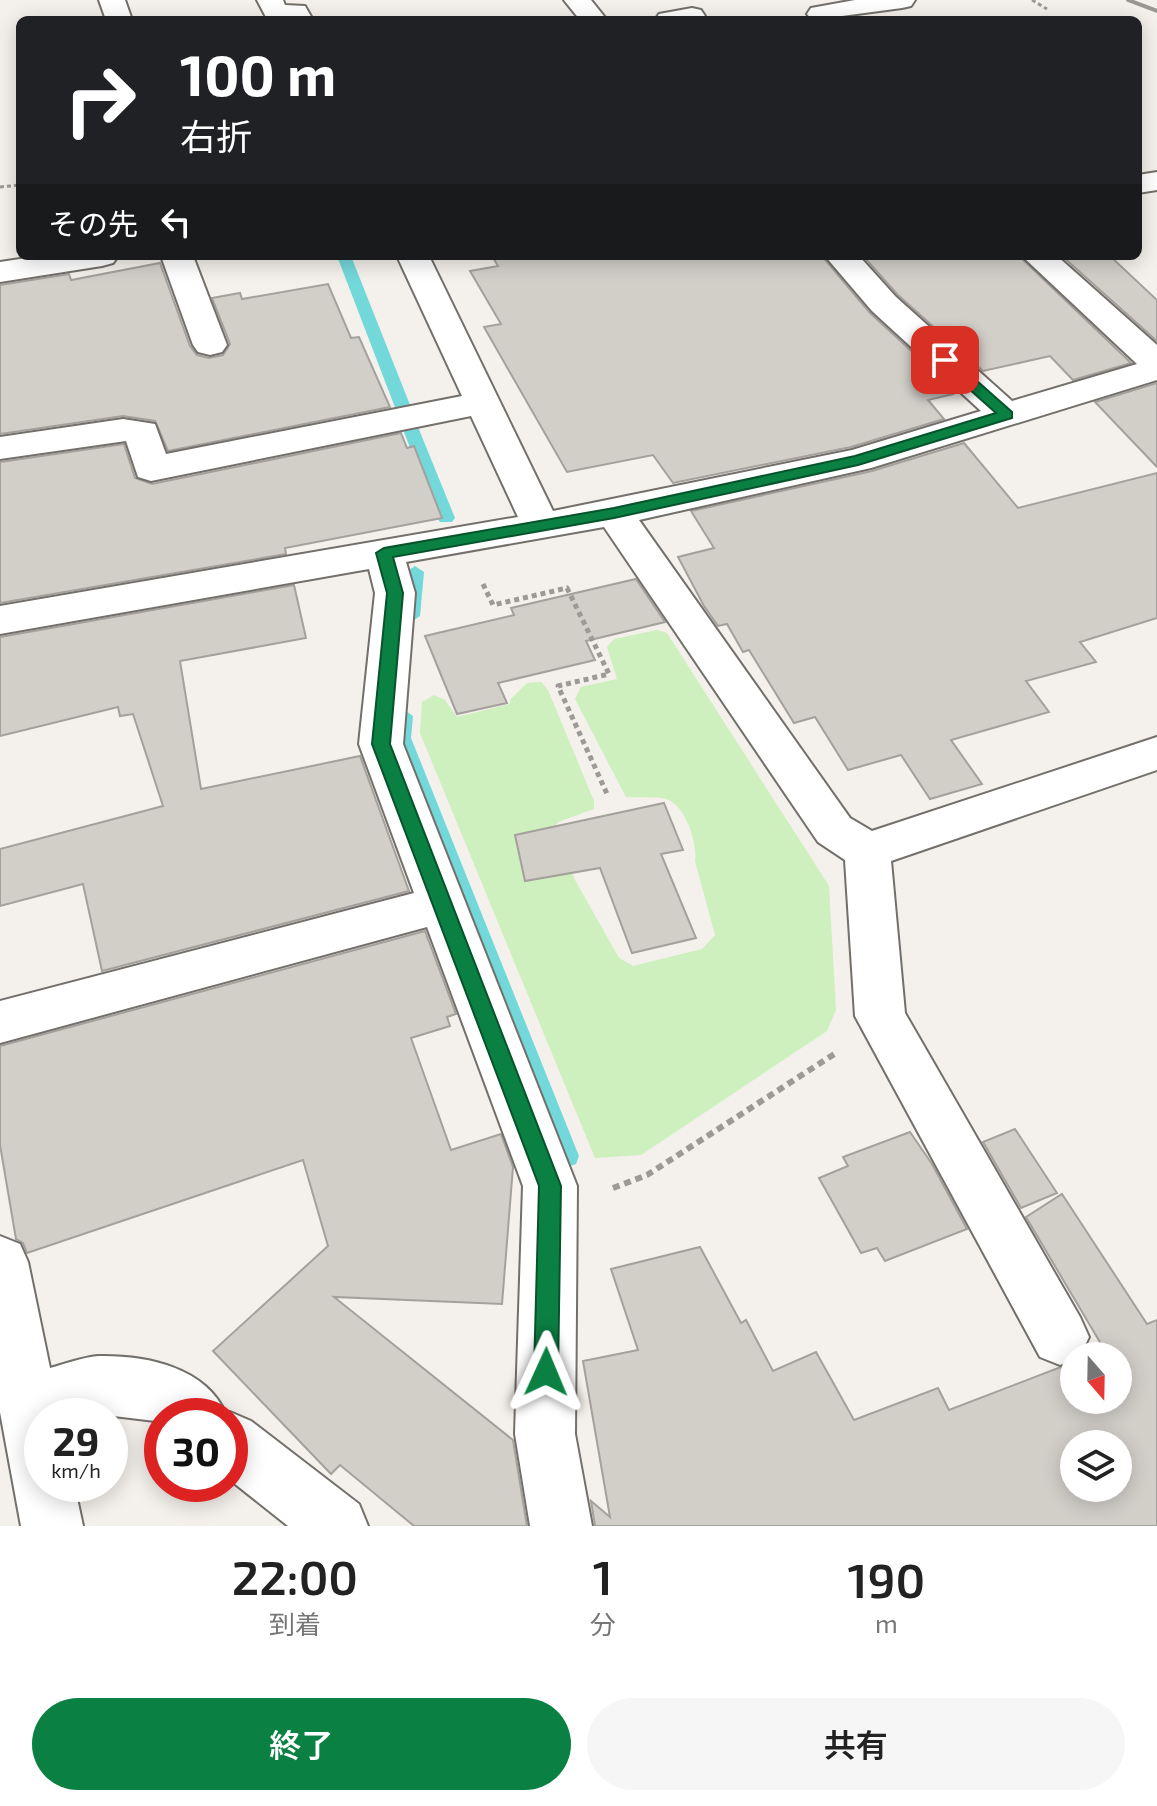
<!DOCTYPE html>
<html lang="ja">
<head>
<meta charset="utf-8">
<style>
  body { margin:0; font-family:"Exo 2","Noto Sans JP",sans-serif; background:#f6f6f6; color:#222; height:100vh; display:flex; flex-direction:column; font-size:30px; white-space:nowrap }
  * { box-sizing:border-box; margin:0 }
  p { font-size:26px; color:#767676 }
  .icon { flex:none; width:44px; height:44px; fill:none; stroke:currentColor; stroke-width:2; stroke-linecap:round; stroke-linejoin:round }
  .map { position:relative; height:1526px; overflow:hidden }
  .details { display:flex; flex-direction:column; background:#fff; flex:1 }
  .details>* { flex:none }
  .top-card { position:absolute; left:16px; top:16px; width:1126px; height:244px; border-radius:12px; box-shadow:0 4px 20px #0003; background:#202124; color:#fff; overflow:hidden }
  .needle { width:52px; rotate:160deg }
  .fabs { position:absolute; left:1060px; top:1342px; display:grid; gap:16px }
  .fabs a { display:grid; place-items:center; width:72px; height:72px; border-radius:50%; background:#fff; box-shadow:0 4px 20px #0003; font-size:40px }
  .speed { position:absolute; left:24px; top:1398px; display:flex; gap:16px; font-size:40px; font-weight:700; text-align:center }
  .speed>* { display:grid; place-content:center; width:104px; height:104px; border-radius:50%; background:#fff; box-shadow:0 4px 20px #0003; line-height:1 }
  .speed small { font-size:20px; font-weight:400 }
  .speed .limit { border:12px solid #d22; background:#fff; color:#111 }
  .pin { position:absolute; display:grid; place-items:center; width:68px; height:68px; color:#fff; margin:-34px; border-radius:16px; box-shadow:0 4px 12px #0006 }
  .me { position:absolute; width:88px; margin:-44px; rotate:1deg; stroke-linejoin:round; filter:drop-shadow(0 0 6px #0008) }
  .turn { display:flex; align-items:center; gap:28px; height:168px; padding:0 32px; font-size:36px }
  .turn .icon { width:104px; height:104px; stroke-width:2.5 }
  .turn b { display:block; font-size:56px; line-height:68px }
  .then { display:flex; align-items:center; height:76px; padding:0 32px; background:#0003; gap:16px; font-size:30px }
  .eta { display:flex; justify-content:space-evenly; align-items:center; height:136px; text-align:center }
  .eta b { font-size:48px; font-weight:600; line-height:56px }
  .action { display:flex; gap:16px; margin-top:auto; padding:16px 32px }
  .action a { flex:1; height:92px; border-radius:48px; background:#0b8043; color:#fff; font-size:32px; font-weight:600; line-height:92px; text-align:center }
  .action a+a { background:#f6f6f6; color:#222 }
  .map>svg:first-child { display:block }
  .green { fill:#ceefbe }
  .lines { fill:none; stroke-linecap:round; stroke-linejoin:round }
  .stream { fill:#73d8da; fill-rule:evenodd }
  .building { fill:#d2cfc9; stroke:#a4a19c; stroke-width:2; fill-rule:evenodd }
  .minor-casing { stroke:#73706b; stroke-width:4 }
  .path-far2 { stroke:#9c9996; stroke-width:3; stroke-dasharray:4 3; stroke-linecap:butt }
  .path-far1 { stroke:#9c9996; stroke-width:5; stroke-dasharray:5 4; stroke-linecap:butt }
  .path { stroke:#9c9996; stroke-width:6; stroke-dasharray:7 5; stroke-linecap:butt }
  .minor { fill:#fff; fill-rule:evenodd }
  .rail { stroke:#999693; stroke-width:4 }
  .route { fill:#0b8043; stroke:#07532c; stroke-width:2 }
</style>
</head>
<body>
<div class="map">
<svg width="1157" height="1526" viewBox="0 0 1157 1526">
  <rect width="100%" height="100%" fill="#f4f0eb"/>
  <path class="green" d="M 657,630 L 667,633 L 829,886 L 836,1010 L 827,1031 L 641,1155 L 595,1158 L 420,733 L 422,702 L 434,695 L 445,700 L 457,717 L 510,704 L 510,700 L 527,683 L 541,682 L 548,690 L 594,801 L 594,809 L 558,822 L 554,829 L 575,880 L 619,958 L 633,966 L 702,949 L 715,935 L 695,861 C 698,844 685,804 666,799 C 654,796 638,798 626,797 L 575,699 L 581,687 L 617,679 L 607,647 L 614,639 Z"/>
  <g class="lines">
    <g class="stream">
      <polygon points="337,256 351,256 412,410 410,413 404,415 396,410"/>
      <polygon points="410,422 418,427 455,518 452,522 440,522 437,518 402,427"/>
      <polygon points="415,566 424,572 420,616 411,622 402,616 406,572"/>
      <polygon points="403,709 413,716 411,738 579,1156 576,1164 567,1167 558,1164 555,1156 391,738 393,716"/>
    </g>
  </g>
  <g class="building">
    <polygon points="492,256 822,256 870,313 943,380 953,394 928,400 944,419 851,447 673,483 653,455 567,472 484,327 501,324 470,271 498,266"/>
    <polygon points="863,256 1019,256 1131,363 1073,380 1050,356 983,371 898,295"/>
    <polygon points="1062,256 1110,256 1157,300 1157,341"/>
    <polygon points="160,263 190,346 197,355 209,358 223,355 230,344 212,298 240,293 242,299 328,284 351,338 359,337 390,407 168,451 155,421 123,416 0,434 0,285 69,274 71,280"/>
    <polygon points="1157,383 1157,467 1095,402"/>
    <polygon points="401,433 407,448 414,446 442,518 285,548 286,554 0,603 0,462 124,444 135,478 152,484"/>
    <polygon points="964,443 1018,508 1157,473 1157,618 1080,642 1096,662 1026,681 1049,712 951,740 982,784 930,799 901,755 848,770 815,717 794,723 749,650 743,652 727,624 718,626 704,606 678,557 714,548 691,511 872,471"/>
    <polygon points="636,579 665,622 586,641 595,660 498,683 507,703 457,714 425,636 514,615 511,608"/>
    <polygon points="294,585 306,638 180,661 201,789 360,756 409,891 102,971 83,884 0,906 0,849 163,806 133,714 120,716 118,707 0,736 0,637"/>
    <polygon points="664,803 683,850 661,854 696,938 632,953 600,868 525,881 515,835"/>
    <polygon points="425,931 456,1014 447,1017 450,1026 411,1038 451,1150 501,1134 513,1167 502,1304 334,1297 513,1440 527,1526 414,1526 340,1465 331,1474 213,1351 328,1246 303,1160 27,1253 23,1243 16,1239 0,1145 0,1046"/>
    <polygon points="1015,1129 1057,1193 1021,1208 983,1142"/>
    <polygon points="910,1132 932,1164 967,1229 885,1261 877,1248 861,1253 819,1178 848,1166 843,1157"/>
    <path d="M 1062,1194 L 1147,1324 L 1157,1320 L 1157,1526 L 595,1526 L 591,1501 L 610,1517 L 583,1361 L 638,1350 L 611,1269 L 700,1247 L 741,1323 L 746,1320 L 773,1371 L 816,1352 L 854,1420 L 938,1388 L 949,1410 L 1074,1362 L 1074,1400 L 1118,1400 L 1118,1356 L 1090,1356 L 1087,1349 L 1101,1344 L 1026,1217 ZM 1074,1444 L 1118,1444 L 1118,1488 L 1074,1488 Z"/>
  </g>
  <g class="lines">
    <g class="minor-casing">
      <g id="minor">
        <polygon points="99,0 125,0 132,20 106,20"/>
        <polygon points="257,0 283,0 285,5 305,6 313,20 267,19"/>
        <polygon points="564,0 591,0 607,20 580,20"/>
        <polygon points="855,0 915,0 911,6 902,8 812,20 807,14 811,8"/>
        <polygon points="692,8 701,10 705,16 703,20 655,20 659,14"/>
        <polygon points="1157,172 1157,190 1138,193 1138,175"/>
        <polygon points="40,256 118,256 113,263 102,266 0,282 0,262"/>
        <polygon points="161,256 193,256 227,345 222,352 210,355 198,352 193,345"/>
        <polygon points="397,256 429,256 553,511 852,450 981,411 872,311 825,256 859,256 896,297 1012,401 1137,364 1022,256 1057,256 1157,345 1157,380 871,468 639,520 850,818 872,831 1157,737 1157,770 891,861 905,1013 1080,1317 1089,1337 1080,1356 1060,1365 1040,1357 855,1016 845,860 818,842 604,527 406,562 415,593 403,744 577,1186 575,1434 592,1526 530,1526 515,1434 523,1186 427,927 0,1043 0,1001 414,893 359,744 375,593 369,569 0,634 0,606 518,517 471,416 151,481 138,477 126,441 0,459 0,437 123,419 155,424 166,454 462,396"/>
        <path d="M 0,1236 L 20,1244 L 28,1262 L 50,1368 C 65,1364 83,1357 98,1356 C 146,1355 206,1367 226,1414 L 230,1412 L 251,1421 L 359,1504 L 368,1526 L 288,1526 L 230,1480 L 230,1416 L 162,1416 L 162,1426 L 155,1421 L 97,1414 L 42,1416 L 42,1484 L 74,1484 L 83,1526 L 21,1526 L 0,1412 Z"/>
      </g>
    </g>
    <g class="path-far2">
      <polyline points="1032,0 1047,9"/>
      <polyline points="0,187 20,185"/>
    </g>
    <polyline class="path-far1" points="483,584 493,605 567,588 609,674 558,686 608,796"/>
    <polyline class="path" points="613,1188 647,1175 836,1053"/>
    <use href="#minor" class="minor"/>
    <polyline class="rail" points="1128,0 1157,11"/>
  </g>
  <polygon class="route" points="940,357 950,357 1012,412 1012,418 858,465 614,518 393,557 403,593 390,744 561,1186 558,1372 554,1381 546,1384 538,1381 534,1372 539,1186 372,744 387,593 376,553 384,548 614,508 855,456 996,413 940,363"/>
</svg>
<div class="fabs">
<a><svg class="needle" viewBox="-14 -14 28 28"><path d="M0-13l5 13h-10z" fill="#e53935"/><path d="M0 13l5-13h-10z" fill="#767676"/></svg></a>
<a><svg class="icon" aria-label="layers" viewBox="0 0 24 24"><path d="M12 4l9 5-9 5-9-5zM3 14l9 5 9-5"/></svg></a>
</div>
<div class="speed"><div>29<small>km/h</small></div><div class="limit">30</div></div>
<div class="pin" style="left:945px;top:360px;background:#d93025"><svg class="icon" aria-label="arrive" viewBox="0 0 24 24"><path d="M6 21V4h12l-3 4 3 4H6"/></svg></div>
<svg class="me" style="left:546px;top:1372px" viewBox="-20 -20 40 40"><path d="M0-17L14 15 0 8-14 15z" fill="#0b8043" stroke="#fff" stroke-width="4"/></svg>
<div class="top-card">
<div class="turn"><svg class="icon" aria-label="right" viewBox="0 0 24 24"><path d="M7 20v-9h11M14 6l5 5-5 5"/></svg><div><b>100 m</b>右折</div></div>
<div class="then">その先<svg class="icon" aria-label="left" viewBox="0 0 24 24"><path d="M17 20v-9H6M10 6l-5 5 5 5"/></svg></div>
</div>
</div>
<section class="details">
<div class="eta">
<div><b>22:00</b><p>到着</p></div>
<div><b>1</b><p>分</p></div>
<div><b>190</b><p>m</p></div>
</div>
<div class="action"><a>終了</a><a>共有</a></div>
</section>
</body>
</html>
